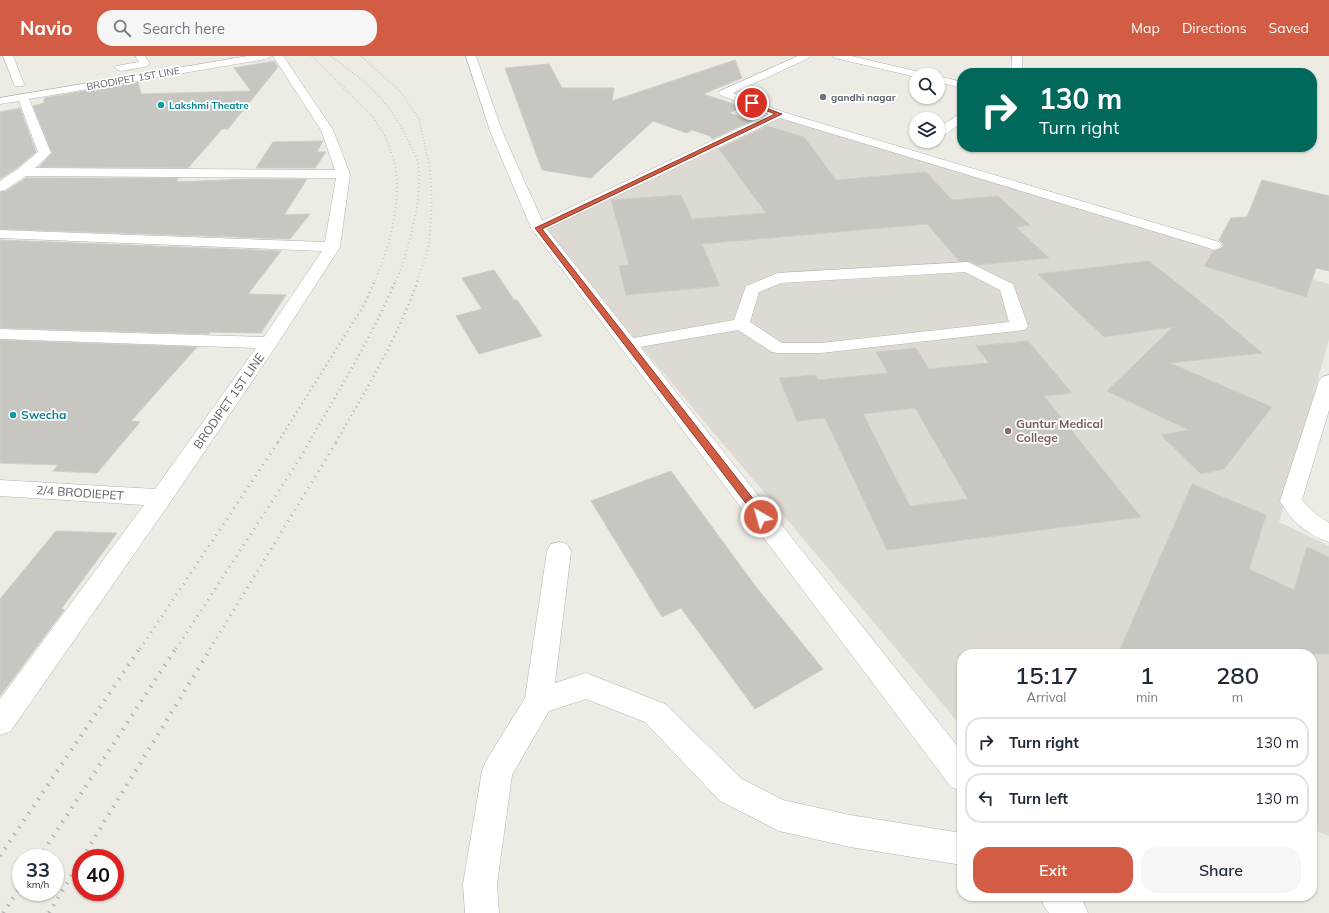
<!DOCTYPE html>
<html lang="en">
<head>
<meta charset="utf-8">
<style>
  body { margin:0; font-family:Mulish,sans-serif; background:#f6f6f7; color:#1f2937; height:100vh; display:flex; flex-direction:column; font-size:15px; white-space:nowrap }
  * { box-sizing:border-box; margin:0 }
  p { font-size:13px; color:#747a83 }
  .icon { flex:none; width:22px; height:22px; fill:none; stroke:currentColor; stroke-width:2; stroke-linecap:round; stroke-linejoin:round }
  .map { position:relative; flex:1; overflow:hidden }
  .panel { position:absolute; left:957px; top:593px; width:360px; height:252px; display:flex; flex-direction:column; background:#fff; border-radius:16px; box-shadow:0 1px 3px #0004 }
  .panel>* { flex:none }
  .hud { position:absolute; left:957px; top:12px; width:360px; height:84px; border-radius:16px; box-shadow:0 1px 3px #0004; background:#00695c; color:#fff; overflow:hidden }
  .controls { position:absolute; left:909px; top:12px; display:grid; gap:8px }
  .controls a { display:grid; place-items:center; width:36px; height:36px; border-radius:50%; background:#fff; box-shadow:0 1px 3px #0004; font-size:20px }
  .speed { position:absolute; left:12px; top:793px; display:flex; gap:8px; font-size:20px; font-weight:700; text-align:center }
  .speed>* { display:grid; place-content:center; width:52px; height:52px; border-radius:50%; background:#fff; box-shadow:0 1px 3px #0004; line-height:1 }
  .speed small { font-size:10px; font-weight:400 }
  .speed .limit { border:6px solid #d22; background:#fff; color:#111 }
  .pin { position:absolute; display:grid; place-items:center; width:34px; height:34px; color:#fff; margin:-17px; border:2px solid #fff; border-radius:50%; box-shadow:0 1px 4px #0007 }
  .me { position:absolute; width:44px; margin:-22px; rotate:322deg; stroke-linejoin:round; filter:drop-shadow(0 0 3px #0008) }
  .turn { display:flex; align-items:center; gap:14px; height:84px; padding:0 16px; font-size:18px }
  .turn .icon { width:52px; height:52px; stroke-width:2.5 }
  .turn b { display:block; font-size:28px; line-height:34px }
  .eta { display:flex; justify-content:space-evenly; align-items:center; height:68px; text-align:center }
  .eta b { font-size:24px; font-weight:600; line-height:28px }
  .action { display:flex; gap:8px; margin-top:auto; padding:8px 16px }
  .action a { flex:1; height:46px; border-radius:16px; background:#d25d44; color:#fff; font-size:16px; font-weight:600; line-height:46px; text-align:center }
  .action a+a { background:#f6f6f7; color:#1f2937 }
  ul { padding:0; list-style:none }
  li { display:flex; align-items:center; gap:12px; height:50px; margin:0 8px 6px; padding:0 8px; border:2px solid #e0e1e3; border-radius:16px }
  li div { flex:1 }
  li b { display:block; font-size:15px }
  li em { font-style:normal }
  header { display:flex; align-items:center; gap:24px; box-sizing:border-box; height:56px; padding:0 20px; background:#d25d44; color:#fff }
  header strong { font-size:19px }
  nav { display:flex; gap:22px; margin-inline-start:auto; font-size:14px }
  .search { width:280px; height:36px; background:#f6f6f7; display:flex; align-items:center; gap:10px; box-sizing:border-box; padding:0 14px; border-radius:16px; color:#747a83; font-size:15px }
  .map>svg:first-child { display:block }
  .education { fill:#dcdad2 }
  .building { fill:#c7c6c0; stroke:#d0cdc3; fill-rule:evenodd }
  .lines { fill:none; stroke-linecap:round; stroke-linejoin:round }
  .minor-casing { stroke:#b1b3b7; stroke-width:1 }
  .tertiary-casing { stroke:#b1b3b7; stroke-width:1 }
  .minor { fill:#fff; fill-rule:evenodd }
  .tertiary { fill:#fff; fill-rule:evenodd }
  .rail-far4 { stroke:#b3b4b4; stroke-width:1.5; stroke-dasharray:0.5 2.5; stroke-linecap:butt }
  .rail-far3 { stroke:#b3b4b4; stroke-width:2; stroke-dasharray:0.5 3.5; stroke-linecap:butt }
  .rail-far2 { stroke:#b3b4b4; stroke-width:2.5; stroke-dasharray:1 4; stroke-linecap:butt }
  .rail-far1 { stroke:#b3b4b4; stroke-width:3; stroke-dasharray:1 5.5; stroke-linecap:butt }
  .rail { stroke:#b3b4b4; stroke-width:4; stroke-dasharray:1.5 7; stroke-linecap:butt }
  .route { fill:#d25d44; stroke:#883c2c }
  .worship-dot { fill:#6b7280; stroke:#fff; stroke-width:1.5 }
  .culture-dot { fill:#0f9aa8; stroke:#fff; stroke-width:1.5 }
  .education-dot { fill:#8d6e63; stroke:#fff; stroke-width:1.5 }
  .labels { text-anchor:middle; stroke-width:3.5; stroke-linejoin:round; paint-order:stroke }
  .far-street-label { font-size:10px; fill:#5c5e62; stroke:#fff }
  .far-worship-label { font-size:10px; font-weight:bold; fill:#5b616d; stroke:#fff; text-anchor:start }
  .far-culture-label { font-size:10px; font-weight:bold; fill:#0d838f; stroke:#fff; text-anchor:start }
  .street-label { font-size:12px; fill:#5c5e62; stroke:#fff }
  .culture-label { font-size:12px; font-weight:bold; fill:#0d838f; stroke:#fff; text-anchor:start }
  .education-label { font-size:12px; font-weight:bold; fill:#785e54; stroke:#fff; text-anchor:start }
</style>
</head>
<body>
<header>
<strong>Navio</strong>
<div class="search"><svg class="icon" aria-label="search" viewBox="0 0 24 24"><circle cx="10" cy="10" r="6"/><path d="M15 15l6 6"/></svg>Search here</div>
<nav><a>Map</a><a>Directions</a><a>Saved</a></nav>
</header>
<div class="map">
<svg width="1329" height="857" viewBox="0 0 1329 857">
  <rect width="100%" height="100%" fill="#ecebe4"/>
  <polygon class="education" points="781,59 1329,228 1329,283 1279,466 1329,490 1329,780 1312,773 1312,598 962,598 962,671 542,173"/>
  <g class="building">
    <polygon points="735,4 742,22 703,38 743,51 729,57 752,65 712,83 710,80 692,74 687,77 653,65 591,122 542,114 505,12 549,8 562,32 614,32 612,45"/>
    <polygon points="274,5 278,11 228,73 222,73 188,112 39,111 52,97 33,50 44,47 44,42 138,26 141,38 251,35 234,12"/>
    <polygon points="20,52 36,96 17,112 0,123 0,56"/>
    <polygon points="767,70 804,81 836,124 926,116 952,144 998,140 1030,169 1016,171 1049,202 977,209 969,205 959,205 927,168 702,188 720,230 626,239 619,210 629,209 611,144 681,139 692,163 766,157 719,93"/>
    <polygon points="323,85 317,96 326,96 315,112 256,112 273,86"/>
    <polygon points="26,122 179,122 176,126 248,123 307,123 284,159 310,158 290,183 0,173 0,136 6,135"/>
    <polygon points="1262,124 1329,140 1329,215 1316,212 1306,241 1204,210 1213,195 1220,193 1223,190 1223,188 1219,184 1231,162 1247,161"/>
    <polygon points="0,184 281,195 248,238 286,239 261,277 210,276 209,278 0,272"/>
    <polygon points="1149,205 1225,265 1224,265 1262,297 1170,307 1272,351 1224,413 1201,418 1161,379 1189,374 1107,335 1173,271 1104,281 1038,218"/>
    <polygon points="494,214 514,244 517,244 542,280 479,298 456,260 482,253 462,222"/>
    <polygon points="0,284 197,291 131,365 140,366 97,417 53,415 58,409 0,407"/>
    <path d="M 1028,285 L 1072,337 L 1044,340 L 1141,461 L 887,494 L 825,362 L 797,365 L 779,322 L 815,319 L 818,324 L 888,317 L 876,296 L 916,292 L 929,313 L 989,307 L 976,290 ZM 915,352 L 968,443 L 910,450 L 863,358 Z"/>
    <polygon points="671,415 756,531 823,613 755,653 681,552 662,561 591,445"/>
    <polygon points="1192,428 1266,459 1249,513 1294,534 1307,491 1329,501 1329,598 1118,598"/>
    <polygon points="56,475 117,477 61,553 64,554 0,640 0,543"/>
  </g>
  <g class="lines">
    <g class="minor-casing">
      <g id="minor">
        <polygon points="3,0 13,0 24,28 23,30 15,30 14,28"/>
        <polygon points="135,0 145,0 150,8 145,11 120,15 115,12 116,10 139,6"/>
        <polygon points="248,0 271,0 266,3 29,43 51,97 35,112 335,114 321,74 273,0 283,0 333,74 350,118 340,191 278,287 169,448 10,676 0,679 0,643 144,449 0,440 0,424 155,433 256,292 0,283 0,273 264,281 322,195 0,182 0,174 325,186 336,122 26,120 5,134 0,135 0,125 18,113 38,96 19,45 0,48 0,42"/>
        <polygon points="798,0 811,0 809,2 733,37 783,56 1219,186 1222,189 1219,192 1214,194 1209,192 780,62 543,175 538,176 533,175 531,172 533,169 769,58 720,39 719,37 720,35"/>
        <polygon points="833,0 851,0 924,17 925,19 916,19 916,21 835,2"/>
        <polygon points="1012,0 1022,0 1022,11 1017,17 1007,17 1012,11"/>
        <polygon points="938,20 962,26 962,32 938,26"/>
        <polygon points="962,58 962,66 942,81 938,82 938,72 958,59"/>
        <path d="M 968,206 L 1013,228 L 1028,270 L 1025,274 L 821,297 L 778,297 L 772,296 L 738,274 L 628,293 L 622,292 L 619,288 L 622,284 L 628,283 L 734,264 L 746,230 L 778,217 ZM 965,216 L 1000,234 L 1009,266 L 821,287 L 782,287 L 750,266 L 759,236 L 781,227 Z"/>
        <path d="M 1329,319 L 1329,354 L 1302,444 L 1316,458 L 1329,467 L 1329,486 C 1307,479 1291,465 1280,445 L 1319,325 L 1322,321 Z"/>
        <polygon points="559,486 567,488 571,495 555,627 586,617 665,648 742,723 783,744 850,759 962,777 962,809 850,791 779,775 720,745 645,666 586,643 549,655 512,719 497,828 499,857 465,857 463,828 482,715 486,705 525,642 547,495 551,488"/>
      </g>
    </g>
    <g class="tertiary-casing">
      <g id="tertiary">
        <polygon points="466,0 476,0 502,75 545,171 962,696 962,735 951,731 531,172 490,75"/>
        <polygon points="1040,840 1079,840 1083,845 1088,857 1049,857 1045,852"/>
      </g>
    </g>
    <use href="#minor" class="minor"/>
    <use href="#tertiary" class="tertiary"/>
    <g class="rail-far4">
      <polyline points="312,0 373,61 386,82 392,99"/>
      <path d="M 331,0 C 346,12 364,24 377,38 C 394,56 405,77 415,99"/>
      <polyline points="361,0 400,35 419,63 427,99"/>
    </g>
    <g class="rail-far3">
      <path d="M 375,225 C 390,191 405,134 392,98"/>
      <path d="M 396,225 C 408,197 428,126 415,98"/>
      <path d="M 417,225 C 420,217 423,209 426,201 C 433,175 433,124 427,98"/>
    </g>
    <g class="rail-far2">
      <polyline points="278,386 364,249 375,224"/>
      <path d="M 309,386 C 340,333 372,280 396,224"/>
      <path d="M 336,386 C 367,332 397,283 418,224"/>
    </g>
    <g class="rail-far1">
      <polyline points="140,593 279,385"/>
      <polyline points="176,593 297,407 310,385"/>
      <polyline points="210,593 337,385"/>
    </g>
    <g class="rail">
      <polyline points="0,800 140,592"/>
      <polyline points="39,802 176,592"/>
      <polyline points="82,802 211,592"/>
      <polyline points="3,857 21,830"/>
      <polyline points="49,857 81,804"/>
    </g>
  </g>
  <polygon class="route" points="750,46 782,58 542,173 765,458 766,461 761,464 758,463 535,172 775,58 750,48"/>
  <circle class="worship-dot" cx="823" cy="41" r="4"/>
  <g class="culture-dot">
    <circle cx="161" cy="49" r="4"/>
    <circle cx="13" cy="359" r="4"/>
  </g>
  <circle class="education-dot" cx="1008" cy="375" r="4"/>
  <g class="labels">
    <g class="far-street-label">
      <text transform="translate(133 22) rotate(-10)" y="4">BRODIPET 1ST LINE</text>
    </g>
    <g class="far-worship-label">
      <text x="831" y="45">gandhi nagar</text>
    </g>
    <g class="far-culture-label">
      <text x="169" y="53">Lakshmi Theatre</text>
    </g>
    <g class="street-label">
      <text transform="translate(229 345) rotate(-55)" y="4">BRODIPET 1ST LINE</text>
      <text transform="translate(80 437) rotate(4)" y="4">2/4 BRODIEPET</text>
    </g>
    <g class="culture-label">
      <text x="21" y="363">Swecha</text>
    </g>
    <g class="education-label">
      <text x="1016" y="372">Guntur Medical<tspan x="1016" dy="14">College</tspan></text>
    </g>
  </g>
</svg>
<div class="controls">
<a><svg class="icon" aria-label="search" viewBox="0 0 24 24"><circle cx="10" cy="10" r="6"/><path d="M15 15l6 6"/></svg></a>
<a><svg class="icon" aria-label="layers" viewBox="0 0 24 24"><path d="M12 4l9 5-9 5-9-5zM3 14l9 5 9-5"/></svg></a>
</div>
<div class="speed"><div>33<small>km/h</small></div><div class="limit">40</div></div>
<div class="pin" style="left:752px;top:47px;background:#d93025"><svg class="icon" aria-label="arrive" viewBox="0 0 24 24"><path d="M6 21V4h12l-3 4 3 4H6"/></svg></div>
<svg class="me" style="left:761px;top:461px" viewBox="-20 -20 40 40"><circle r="17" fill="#d25d44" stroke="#fff" stroke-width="3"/><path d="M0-11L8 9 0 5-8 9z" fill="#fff"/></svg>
<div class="hud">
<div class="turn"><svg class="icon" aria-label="right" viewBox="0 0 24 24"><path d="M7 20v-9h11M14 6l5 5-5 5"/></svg><div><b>130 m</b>Turn right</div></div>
</div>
<section class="panel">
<div class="eta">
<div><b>15:17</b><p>Arrival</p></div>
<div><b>1</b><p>min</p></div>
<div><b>280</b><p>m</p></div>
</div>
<ul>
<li><svg class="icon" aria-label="right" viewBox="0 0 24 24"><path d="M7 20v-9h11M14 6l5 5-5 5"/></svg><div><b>Turn right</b></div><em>130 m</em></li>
<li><svg class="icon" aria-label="left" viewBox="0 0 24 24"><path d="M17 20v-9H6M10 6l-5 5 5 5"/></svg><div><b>Turn left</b></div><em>130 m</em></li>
</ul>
<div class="action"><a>Exit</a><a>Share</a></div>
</section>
</div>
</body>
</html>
